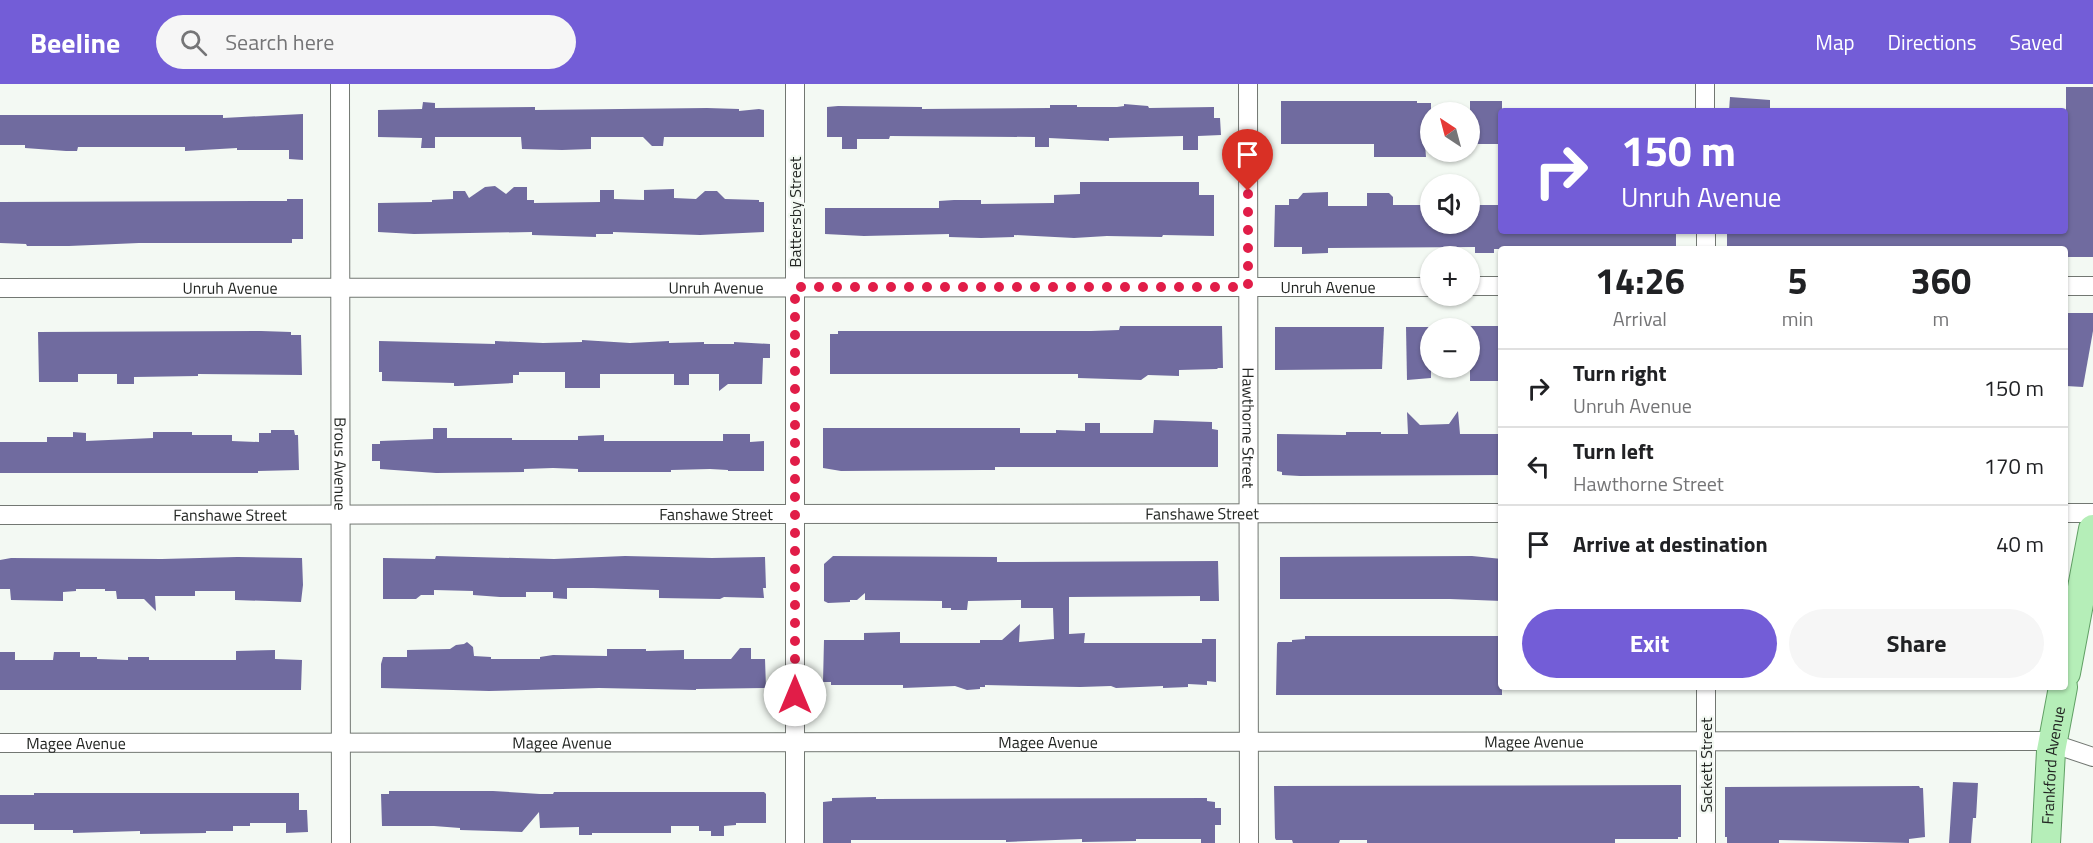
<!DOCTYPE html>
<html lang="en">
<head>
<meta charset="utf-8">
<style>
  body { margin:0; font-family:"Titillium Web",sans-serif; background:#f6f6f6; color:#202124; height:100vh; display:flex; flex-direction:column; font-size:22px; white-space:nowrap }
  * { box-sizing:border-box; margin:0 }
  p { font-size:20px; color:#757577 }
  .icon { flex:none; width:33px; height:33px; fill:none; stroke:currentColor; stroke-width:2; stroke-linecap:round; stroke-linejoin:round }
  .map { position:relative; flex:1; overflow:hidden }
  .side { position:absolute; left:1498px; top:162px; width:570px; height:444px; display:flex; flex-direction:column; background:#fff; border-radius:6px; box-shadow:0 2px 4px #0004 }
  .side>* { flex:none }
  .guide { position:absolute; left:1498px; top:24px; width:570px; height:126px; border-radius:6px; box-shadow:0 2px 4px #0004; background:#735dd7; color:#fff; overflow:hidden }
  .needle { width:39px; rotate:324deg }
  .tools { position:absolute; left:1420px; top:18px; display:grid; gap:12px }
  .tools a { display:grid; place-items:center; width:60px; height:60px; border-radius:50%; background:#fff; box-shadow:0 2px 4px #0004; font-size:30px }
  .pin { position:absolute; display:grid; place-items:center; width:51px; height:51px; color:#fff; margin:-62px -26px; border-radius:50% 50% 50% 0; rotate:-45deg; box-shadow:0 0 6px #0007 }
  .pin .icon { rotate:45deg }
  .me { position:absolute; width:66px; margin:-33px; rotate:0deg; stroke-linejoin:round; filter:drop-shadow(0 0 4px #0008) }
  .turn { display:flex; align-items:center; gap:21px; height:126px; padding:0 24px; font-size:27px }
  .turn .icon { width:78px; height:78px; stroke-width:2.5 }
  .turn b { display:block; font-size:42px; line-height:51px }
  .eta { display:flex; justify-content:space-evenly; align-items:center; height:102px; text-align:center }
  .eta b { font-size:36px; font-weight:700; line-height:42px }
  .primary-button { display:flex; gap:12px; margin-top:auto; padding:12px 24px }
  .primary-button a { flex:1; height:69px; border-radius:36px; background:#735dd7; color:#fff; font-size:24px; font-weight:700; line-height:69px; text-align:center }
  .primary-button a+a { background:#f6f6f6; color:#202124 }
  ul { padding:0; list-style:none }
  li { display:flex; align-items:center; gap:18px; height:78px; padding:0 24px; border-top:2px solid #e0e0e0 }
  li div { flex:1 }
  li b { display:block; font-size:22px }
  li em { font-style:normal }
  header { display:flex; align-items:center; gap:36px; box-sizing:border-box; height:84px; padding:0 30px; background:#735dd7; color:#fff }
  header strong { font-size:28px }
  nav { display:flex; gap:33px; margin-inline-start:auto; font-size:21px }
  .search { width:420px; height:54px; background:#f6f6f6; display:flex; align-items:center; gap:15px; box-sizing:border-box; padding:0 21px; border-radius:33px; color:#757577; font-size:22px }
  .map>svg:first-child { display:block }
  .building { fill:#706b9f }
  .lines { fill:none; stroke-linecap:round; stroke-linejoin:round }
  .street-casing { stroke:#727772; stroke-width:20 }
  .primary-casing { stroke:#61a065; stroke-width:30 }
  .street { stroke:#fff; stroke-width:18 }
  .primary { stroke:#b5eeb8; stroke-width:28 }
  .route { stroke:#e11d48; stroke-width:10; stroke-dasharray:0 18 }
  .labels { text-anchor:middle; stroke-width:4.5; stroke-linejoin:round; paint-order:stroke }
  .street-label { font-size:16px; fill:#232623; stroke:#f3f9f3 }
</style>
</head>
<body>
<header>
<strong>Beeline</strong>
<div class="search"><svg class="icon" aria-label="search" viewBox="0 0 24 24"><circle cx="10" cy="10" r="6"/><path d="M15 15l6 6"/></svg>Search here</div>
<nav><a>Map</a><a>Directions</a><a>Saved</a></nav>
</header>
<div class="map">
<svg width="2093" height="759" viewBox="0 0 2093 759">
  <rect width="100%" height="100%" fill="#f3f9f3"/>
  <g class="building">
    <polygon points="2066,3 2093,3 2093,173 2066,173 2066,165 2044,164 1727,163 1727,147 2066,148"/>
    <polygon points="1730,13 1770,16 1770,27 1729,27"/>
    <polygon points="1281,17 1417,17 1417,19 1431,19 1431,60 1425,60 1426,73 1374,73 1374,60 1281,60"/>
    <rect x="1470" y="17" width="32" height="43"/>
    <polygon points="423,18 435,19 435,24 535,23 535,26 707,24 739,25 739,27 759,25 764,26 764,53 664,53 663,62 652,62 643,53 591,53 591,65 562,66 522,65 521,53 435,53 435,64 421,64 422,54 378,53 378,26 422,25"/>
    <polygon points="1124,20 1148,22 1149,24 1214,23 1214,34 1220,34 1221,51 1198,52 1198,66 1183,66 1183,52 1109,54 1109,57 1049,54 1049,63 1035,63 1035,53 890,52 889,55 857,55 857,65 842,65 842,53 827,53 827,23 838,22 922,23 922,25 1050,24 1050,21 1077,21 1077,23 1117,23 1124,22"/>
    <polygon points="303,30 303,76 289,75 289,66 237,66 237,64 185,67 185,63 78,63 77,67 66,67 25,64 25,61 0,61 0,31 223,31 223,34"/>
    <polygon points="1080,98 1199,98 1199,111 1214,111 1214,152 1163,151 1162,153 1107,152 1074,154 1014,151 1014,153 981,154 949,153 949,150 864,152 825,150 825,124 939,124 939,117 954,116 981,116 981,120 1054,119 1054,111 1080,110"/>
    <polygon points="495,102 506,110 514,103 527,103 527,116 534,116 534,119 600,118 600,106 614,106 614,115 644,116 644,106 674,105 674,114 696,115 705,107 717,107 725,115 759,116 759,118 764,118 764,148 700,151 613,148 613,150 596,150 596,153 532,151 532,148 414,150 378,148 378,119 432,118 432,116 453,115 453,107 465,107 469,114 485,103"/>
    <polygon points="1328,108 1328,122 1367,122 1367,109 1389,109 1393,113 1393,121 1429,121 1431,140 1470,140 1470,121 1502,121 1502,147 1676,147 1676,163 1494,165 1494,169 1475,169 1475,163 1328,164 1328,169 1302,170 1302,163 1274,163 1275,121 1289,121 1289,115 1298,115 1303,109"/>
    <polygon points="287,115 303,115 303,155 292,155 292,159 139,159 69,162 27,162 26,160 0,159 0,118 287,117"/>
    <polygon points="2066,229 2093,229 2093,247 2083,303 2066,302"/>
    <polygon points="1120,242 1222,242 1223,284 1218,284 1217,285 1179,286 1179,292 1148,291 1141,296 1078,294 1078,290 830,290 830,250 838,250 838,247 1091,247 1119,246"/>
    <rect x="1470" y="242" width="32" height="55"/>
    <polygon points="1275,243 1384,243 1382,285 1275,286"/>
    <polygon points="1406,243 1431,243 1431,294 1407,296"/>
    <polygon points="261,247 291,248 291,251 301,251 302,291 198,290 198,292 134,293 134,300 117,300 117,290 78,290 78,298 39,298 38,248"/>
    <polygon points="582,256 630,259 669,257 669,259 704,258 704,260 734,260 734,258 770,260 770,274 763,274 762,300 728,300 719,307 719,290 689,290 689,301 674,301 674,290 600,290 600,304 565,304 565,288 519,288 519,291 513,291 513,299 458,302 454,302 454,299 382,297 382,288 379,288 379,257 495,260 495,257 543,259 582,258"/>
    <polygon points="1458,327 1460,350 1502,350 1502,391 1300,392 1282,391 1282,388 1277,387 1277,350 1343,351 1346,351 1346,348 1381,348 1381,350 1408,350 1407,328 1420,341 1449,340"/>
    <polygon points="1154,336 1212,338 1212,345 1218,346 1218,383 995,383 995,386 982,386 841,387 823,384 823,344 1020,344 1020,349 1056,349 1056,346 1085,347 1085,339 1100,339 1100,349 1153,349"/>
    <polygon points="433,344 447,344 447,354 512,354 512,356 578,356 578,352 604,351 604,357 723,357 723,350 750,350 750,358 764,357 764,387 728,387 728,386 710,385 671,386 671,388 578,388 578,385 553,384 524,385 524,388 436,389 380,385 380,377 372,377 372,360 380,360 380,357 433,355"/>
    <polygon points="271,346 294,346 295,351 298,351 299,386 258,387 258,389 0,389 0,358 47,358 47,353 73,353 73,348 86,349 86,357 153,354 153,348 192,348 192,351 232,351 232,357 259,358 259,349 271,349"/>
    <polygon points="436,472 554,475 625,472 712,474 765,473 766,504 763,504 764,514 724,513 720,515 659,514 659,506 593,504 567,504 567,515 553,514 553,508 526,508 526,513 500,513 473,511 473,507 434,506 434,511 421,511 416,515 383,515 383,474 435,475"/>
    <polygon points="833,472 997,473 997,478 1218,477 1219,517 1200,517 1200,512 1069,513 1069,550 1085,549 1084,559 1202,559 1202,555 1216,555 1216,598 1207,597 1207,601 1188,600 1188,603 1163,604 1163,602 1116,604 1111,602 1080,603 985,601 985,603 980,603 980,605 967,606 955,602 903,604 903,601 831,601 831,598 823,598 824,556 864,556 864,549 900,548 900,559 980,559 980,556 1002,556 1020,540 1019,558 1054,555 1053,524 1021,524 1021,516 968,517 967,526 951,526 951,524 942,524 942,517 865,516 865,509 857,516 850,516 850,518 828,519 824,517 824,480"/>
    <polygon points="1472,472 1502,475 1502,517 1450,515 1280,515 1280,473"/>
    <polygon points="237,473 302,474 303,501 301,518 235,516 235,507 195,507 195,512 155,512 156,527 144,515 117,515 116,507 105,507 105,505 76,505 76,507 63,508 63,517 11,516 10,505 0,505 0,476 11,474 162,475"/>
    <polygon points="1305,552 1502,552 1502,611 1276,611 1277,560 1278,558 1292,558 1292,556 1305,555"/>
    <polygon points="467,558 473,563 474,572 491,573 491,575 540,575 540,573 553,571 607,572 607,565 646,565 646,567 684,566 684,575 731,575 740,564 751,564 751,575 765,575 766,604 696,605 696,606 599,604 489,607 381,604 381,580 383,573 407,573 407,566 450,565 456,561 464,560"/>
    <polygon points="275,566 275,575 302,576 301,606 0,606 0,568 15,568 15,576 53,576 54,568 80,568 80,573 97,573 97,575 128,576 128,573 149,573 149,576 236,576 236,567"/>
    <polygon points="1953,698 1978,699 1976,734 1973,734 1971,759 1949,759"/>
    <polygon points="1681,701 1681,753 1678,753 1678,755 1615,755 1615,759 1367,759 1367,756 1340,756 1339,759 1293,759 1292,756 1276,756 1275,754 1274,702"/>
    <polygon points="1919,702 1920,704 1923,704 1925,753 1909,755 1909,759 1779,756 1779,759 1727,759 1727,753 1725,753 1725,703"/>
    <polygon points="389,707 493,707 540,710 553,710 554,708 764,708 766,710 766,739 736,739 736,741 724,742 724,752 711,752 711,747 699,747 699,742 671,742 671,749 592,749 592,751 579,751 579,743 540,744 539,728 522,748 460,746 460,744 434,742 382,742 381,710 389,710"/>
    <polygon points="34,709 299,709 299,726 307,726 308,748 286,749 286,739 250,739 250,742 233,742 233,747 206,747 206,749 140,750 140,747 73,749 73,746 34,746 34,740 0,740 0,711 34,711"/>
    <polygon points="876,713 876,715 1207,714 1207,717 1215,718 1215,724 1221,724 1221,741 1215,741 1215,759 1201,759 1201,755 1136,755 1136,757 1082,758 1082,755 1006,758 1006,756 851,756 851,759 823,759 823,718 832,717 832,714"/>
  </g>
  <g class="lines">
    <g class="street-casing">
      <g id="street">
        <path id="s1" d="M 340,0 L 341,759"/>
        <polyline points="795,0 795,759"/>
        <path id="s2" d="M 1248,0 L 1249,759"/>
        <polyline points="1705,0 1705,27"/>
        <polyline points="1706,165 1706,147"/>
        <polyline points="1470,202 1502,202"/>
        <polyline points="2066,202 2093,202"/>
        <path id="s3" d="M 0,204 L 1431,203"/>
        <polyline points="2066,429 2093,429"/>
        <path id="s4" d="M 0,431 L 1502,429"/>
        <path id="s5" d="M 0,659 L 2045,657 L 2093,673"/>
        <polyline points="1706,759 1706,603"/>
      </g>
    </g>
    <g class="primary-casing">
      <g id="primary">
        <polyline points="2066,589 2093,445"/>
        <path id="s6" d="M 2046,759 L 2051,667 L 2063,603"/>
      </g>
    </g>
    <use href="#street" class="street"/>
    <use href="#primary" class="primary"/>
  </g>
  <g class="lines">
    <polyline class="route" points="795,611 795,203 1248,203 1248,107"/>
  </g>
  <g class="labels">
    <g class="street-label">
      <text transform="translate(795 128) rotate(-90)" y="6">Battersby Street</text>
      <text dy="6" stroke="none"><textPath href="#s3" startOffset="716">Unruh Avenue</textPath></text>
      <text dy="6" stroke="none"><textPath href="#s3" startOffset="1328">Unruh Avenue</textPath></text>
      <text dy="6" stroke="none"><textPath href="#s3" startOffset="230">Unruh Avenue</textPath></text>
      <text dy="6" stroke="none"><textPath href="#s2" startOffset="344">Hawthorne Street</textPath></text>
      <text dy="6" stroke="none"><textPath href="#s1" startOffset="380">Brous Avenue</textPath></text>
      <text dy="6" stroke="none"><textPath href="#s4" startOffset="716">Fanshawe Street</textPath></text>
      <text dy="6" stroke="none"><textPath href="#s4" startOffset="1202">Fanshawe Street</textPath></text>
      <text dy="6" stroke="none"><textPath href="#s4" startOffset="230">Fanshawe Street</textPath></text>
      <text dy="6" stroke="none"><textPath href="#s5" startOffset="1534">Magee Avenue</textPath></text>
      <text dy="6" stroke="none"><textPath href="#s5" startOffset="562">Magee Avenue</textPath></text>
      <text dy="6" stroke="none"><textPath href="#s5" startOffset="1048">Magee Avenue</textPath></text>
      <text dy="6" stroke="none"><textPath href="#s5" startOffset="76">Magee Avenue</textPath></text>
      <text transform="translate(1706 681) rotate(-90)" y="6">Sackett Street</text>
      <text dy="6" stroke="none"><textPath href="#s6" startOffset="78">Frankford Avenue</textPath></text>
    </g>
  </g>
</svg>
<div class="tools">
<a><svg class="needle" viewBox="-14 -14 28 28"><path d="M0-13l5 13h-10z" fill="#e53935"/><path d="M0 13l5-13h-10z" fill="#757577"/></svg></a>
<a><svg class="icon" aria-label="sound" viewBox="0 0 24 24"><path d="M4 9h4l5-4v14l-5-4H4zM17 9q2 3 0 6"/></svg></a>
<a>+</a>
<a>−</a>
</div>
<div class="pin" style="left:1248px;top:107px;background:#d93025"><svg class="icon" aria-label="arrive" viewBox="0 0 24 24"><path d="M6 21V4h12l-3 4 3 4H6"/></svg></div>
<svg class="me" style="left:795px;top:611px" viewBox="-20 -20 40 40"><circle r="19" fill="#fff"/><path d="M0-13L10 11 0 6-10 11z" fill="#e11d48"/></svg>
<div class="guide">
<div class="turn"><svg class="icon" aria-label="right" viewBox="0 0 24 24"><path d="M7 20v-9h11M14 6l5 5-5 5"/></svg><div><b>150 m</b>Unruh Avenue</div></div>
</div>
<section class="side">
<div class="eta">
<div><b>14:26</b><p>Arrival</p></div>
<div><b>5</b><p>min</p></div>
<div><b>360</b><p>m</p></div>
</div>
<ul>
<li><svg class="icon" aria-label="right" viewBox="0 0 24 24"><path d="M7 20v-9h11M14 6l5 5-5 5"/></svg><div><b>Turn right</b><p>Unruh Avenue</p></div><em>150 m</em></li>
<li><svg class="icon" aria-label="left" viewBox="0 0 24 24"><path d="M17 20v-9H6M10 6l-5 5 5 5"/></svg><div><b>Turn left</b><p>Hawthorne Street</p></div><em>170 m</em></li>
<li><svg class="icon" aria-label="arrive" viewBox="0 0 24 24"><path d="M6 21V4h12l-3 4 3 4H6"/></svg><div><b>Arrive at destination</b></div><em>40 m</em></li>
</ul>
<div class="primary-button"><a>Exit</a><a>Share</a></div>
</section>
</div>
</body>
</html>
